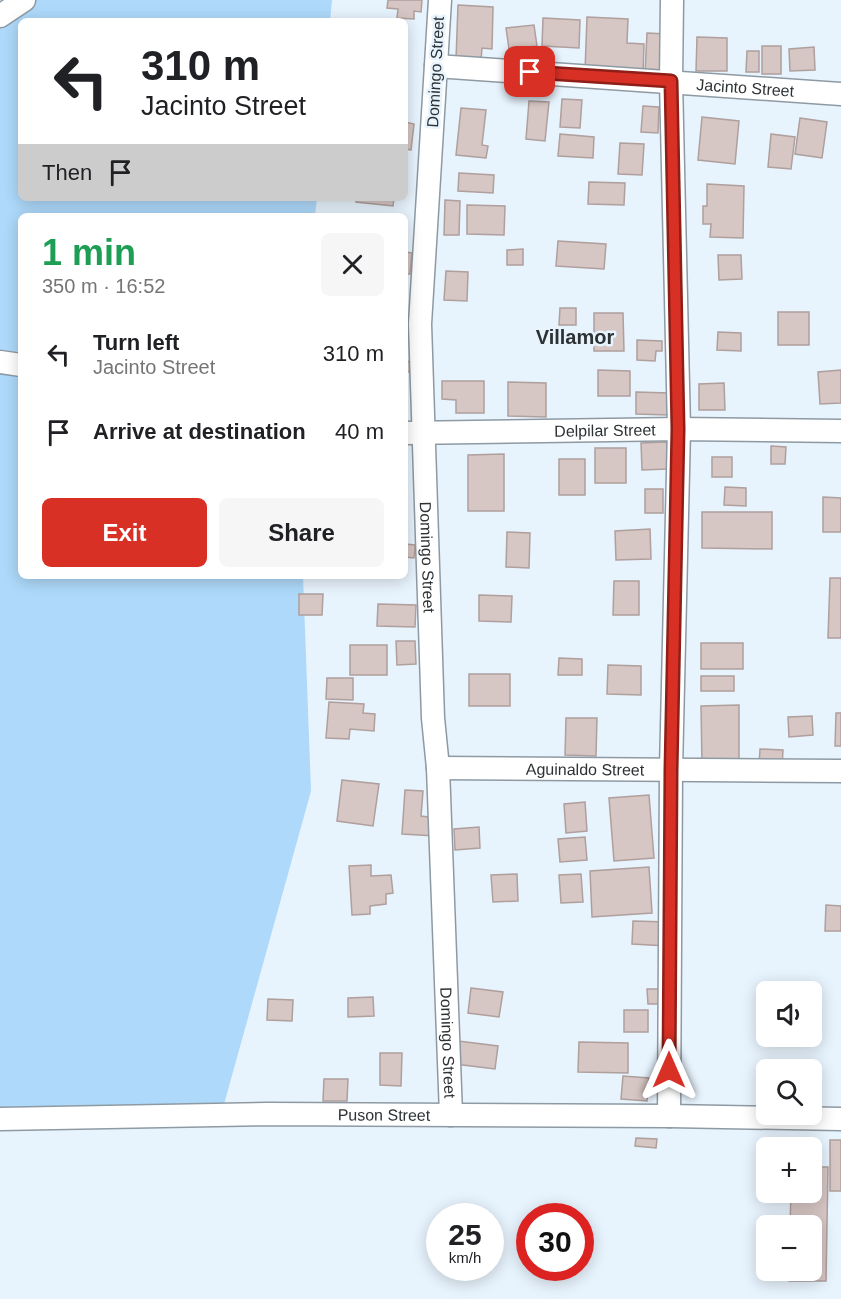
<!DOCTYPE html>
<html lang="en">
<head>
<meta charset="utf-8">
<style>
  body { margin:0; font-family:Arial,sans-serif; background:#f6f6f6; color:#202124; height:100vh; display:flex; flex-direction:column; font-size:22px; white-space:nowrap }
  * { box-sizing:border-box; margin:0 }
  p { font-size:20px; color:#757577 }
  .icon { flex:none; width:33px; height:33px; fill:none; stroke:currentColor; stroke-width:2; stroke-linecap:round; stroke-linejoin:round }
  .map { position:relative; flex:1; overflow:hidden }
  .details { position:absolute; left:18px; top:213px; width:390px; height:366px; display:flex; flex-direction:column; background:#fff; border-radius:9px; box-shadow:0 3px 15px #0003 }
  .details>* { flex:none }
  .top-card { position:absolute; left:18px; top:18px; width:390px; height:183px; border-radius:9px; box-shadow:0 3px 15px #0003; background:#fff; color:#202124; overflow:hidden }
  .fabs { position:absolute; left:756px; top:981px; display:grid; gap:12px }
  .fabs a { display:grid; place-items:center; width:66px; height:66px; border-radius:9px; background:#fff; box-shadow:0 3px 15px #0003; font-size:30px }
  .speed { position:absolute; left:426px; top:1203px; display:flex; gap:12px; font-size:30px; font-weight:700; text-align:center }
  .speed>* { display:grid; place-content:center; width:78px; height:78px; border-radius:50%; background:#fff; box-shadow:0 3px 15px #0003; line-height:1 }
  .speed small { font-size:15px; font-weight:400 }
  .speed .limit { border:9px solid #d22; background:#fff; color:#111 }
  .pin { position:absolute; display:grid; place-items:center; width:51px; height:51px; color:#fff; margin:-26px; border-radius:12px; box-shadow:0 3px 9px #0006 }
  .me { position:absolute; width:66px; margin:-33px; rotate:0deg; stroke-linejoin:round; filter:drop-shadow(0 0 4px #0008) }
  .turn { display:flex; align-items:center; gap:21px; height:126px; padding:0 24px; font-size:27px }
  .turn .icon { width:78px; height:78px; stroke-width:2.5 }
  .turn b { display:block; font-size:42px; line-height:51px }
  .then { display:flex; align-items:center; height:57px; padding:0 24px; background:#0003; gap:12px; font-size:22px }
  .round { display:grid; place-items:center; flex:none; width:63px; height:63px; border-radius:9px; background:#f6f6f6 }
  .head { display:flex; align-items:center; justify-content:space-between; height:102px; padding:0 24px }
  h1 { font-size:36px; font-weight:800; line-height:45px; color:#1e9e55 }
  .cta { display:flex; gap:12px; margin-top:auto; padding:12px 24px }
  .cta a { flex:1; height:69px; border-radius:9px; background:#d93025; color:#fff; font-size:24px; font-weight:800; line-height:69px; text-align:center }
  .cta a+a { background:#f6f6f6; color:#202124 }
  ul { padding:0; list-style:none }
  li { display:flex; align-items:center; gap:18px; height:78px; padding:0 24px }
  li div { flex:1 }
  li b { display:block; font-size:22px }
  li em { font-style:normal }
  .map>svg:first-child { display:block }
  .green { fill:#aed9fa }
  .building { fill:#d6c6c4; stroke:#af9f9d; stroke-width:1.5 }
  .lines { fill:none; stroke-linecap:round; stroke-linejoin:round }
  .minor-casing { stroke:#8e9aa3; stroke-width:25 }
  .minor { stroke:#fff; stroke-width:22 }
  .route-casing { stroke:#8d1f18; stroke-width:15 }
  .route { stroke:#d93025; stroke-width:10 }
  .labels { text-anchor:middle; stroke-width:5; stroke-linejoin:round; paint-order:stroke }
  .street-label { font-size:16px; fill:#2d3235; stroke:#e7f3fd }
  .quarter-label { font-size:20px; font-weight:bold; fill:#2d3235; stroke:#e7f3fd }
</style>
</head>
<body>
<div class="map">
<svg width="841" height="1299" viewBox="0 0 841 1299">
  <rect width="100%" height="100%" fill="#e7f3fd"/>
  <polygon class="green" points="24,0 332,0 330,21 21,21 21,198 317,198 315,216 21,216 21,576 303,576 311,791 221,1115 0,1117 0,17"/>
  <g class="building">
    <polygon points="388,0 422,0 421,12 414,11 414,19 397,18 398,9 387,8"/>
    <polygon points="458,5 493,7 492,49 482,48 481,60 456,59"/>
    <polygon points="587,17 628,19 627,43 644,44 643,74 585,71"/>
    <polygon points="543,18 580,20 579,48 542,46"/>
    <polygon points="534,25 537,46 509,49 506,28"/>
    <polygon points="647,33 666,34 664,75 645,74"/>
    <polygon points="697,37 727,38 727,71 696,71"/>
    <rect x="762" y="46" width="19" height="28"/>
    <polygon points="814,47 815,70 790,71 789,49"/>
    <polygon points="747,51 759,51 759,72 746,72"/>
    <polygon points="562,99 582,100 580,128 560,127"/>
    <polygon points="529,101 549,102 545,141 526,139"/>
    <polygon points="643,106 659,107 658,133 641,132"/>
    <polygon points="461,108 486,110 482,145 488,146 486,158 456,155"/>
    <polygon points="702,117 739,121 735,164 698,160"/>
    <polygon points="800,118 827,122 822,158 795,154"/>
    <polygon points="405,122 414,124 411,150 405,149"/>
    <polygon points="560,134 594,137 593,158 558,156"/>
    <polygon points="771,134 795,137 791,169 768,167"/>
    <polygon points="620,143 644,144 642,175 618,174"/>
    <polygon points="459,173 494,175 493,193 458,191"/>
    <polygon points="589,182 625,183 624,205 588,204"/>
    <polygon points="707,184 744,186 743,238 710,237 711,224 703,224 703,206 707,206"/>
    <polygon points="357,198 394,198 393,206 356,202"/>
    <polygon points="445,200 460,201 459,235 444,235"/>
    <polygon points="467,205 505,206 504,235 467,234"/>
    <polygon points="558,241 606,244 604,269 556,266"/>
    <polygon points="523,249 523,265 507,265 507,250"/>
    <polygon points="405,252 412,253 410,274 405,274"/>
    <polygon points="718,255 741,255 742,279 719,280"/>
    <polygon points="446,271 468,272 467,301 444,300"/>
    <polygon points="560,308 576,308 576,325 559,325"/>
    <rect x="778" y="312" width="31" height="33"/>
    <polygon points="594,313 623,313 624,351 594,351"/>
    <polygon points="718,332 741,333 741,351 717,350"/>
    <polygon points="637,340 662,341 662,351 656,351 655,361 637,360"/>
    <polygon points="405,361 412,362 410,372 405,371"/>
    <polygon points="598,370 630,371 630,396 598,396"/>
    <polygon points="841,370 841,403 820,404 818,372"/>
    <polygon points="442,381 484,381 484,413 456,413 456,400 442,399"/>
    <polygon points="508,382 546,383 546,417 508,416"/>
    <polygon points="724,383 725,410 699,410 699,384"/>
    <polygon points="636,392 669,393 668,415 636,414"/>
    <polygon points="667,442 667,469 642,470 641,443"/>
    <polygon points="771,446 786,447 785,464 771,464"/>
    <rect x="595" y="448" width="31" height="35"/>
    <polygon points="504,454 504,511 468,511 468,455"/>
    <rect x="712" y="457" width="20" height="20"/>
    <rect x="559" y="459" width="26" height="36"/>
    <polygon points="725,487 746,488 746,506 724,505"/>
    <rect x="645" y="489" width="18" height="24"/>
    <polygon points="823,497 841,498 841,532 823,532"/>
    <polygon points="702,512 772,512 772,549 702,548"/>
    <polygon points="405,522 405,544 415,545 414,558 405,557"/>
    <polygon points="650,529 651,559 616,560 615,531"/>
    <polygon points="507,532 530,533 529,568 506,567"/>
    <polygon points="830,578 841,578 841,638 828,638"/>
    <polygon points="614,581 639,581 639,615 613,615"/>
    <polygon points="299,594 323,594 322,615 299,615"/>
    <polygon points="479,595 512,596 511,622 479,621"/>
    <polygon points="378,604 416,605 415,627 377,626"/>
    <polygon points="396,641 415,641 416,664 397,665"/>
    <rect x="701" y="643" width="42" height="26"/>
    <rect x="350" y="645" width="37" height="30"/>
    <polygon points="559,658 582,659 582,675 558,675"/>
    <polygon points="608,665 641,666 641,695 607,694"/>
    <rect x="469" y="674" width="41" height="32"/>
    <rect x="701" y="676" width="33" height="15"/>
    <polygon points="327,678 353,678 353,700 326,699"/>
    <polygon points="329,702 364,704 363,713 375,714 374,731 350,729 349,739 326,738"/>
    <polygon points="739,705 739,764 702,765 701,706"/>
    <polygon points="836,713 841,713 841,746 835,746"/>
    <polygon points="812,716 813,735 789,737 788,717"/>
    <polygon points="566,718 597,718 596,756 565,755"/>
    <polygon points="760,749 783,750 782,767 759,765"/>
    <polygon points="342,780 379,784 373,826 337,821"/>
    <polygon points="405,790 423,791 421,816 436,818 435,836 402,834"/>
    <polygon points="649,795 654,858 614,861 609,798"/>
    <polygon points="585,802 587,831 566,833 564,804"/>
    <polygon points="479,827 480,848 455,850 454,829"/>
    <polygon points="585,837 587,860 560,862 558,839"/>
    <polygon points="371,865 371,876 391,875 393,893 386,894 386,904 370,906 370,914 352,915 349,866"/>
    <polygon points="649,867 652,913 592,917 590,871"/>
    <polygon points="517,874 518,901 493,902 491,875"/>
    <polygon points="581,874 583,902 561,903 559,875"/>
    <polygon points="826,905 841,906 841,931 825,931"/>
    <polygon points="633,921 668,922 667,946 632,944"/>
    <polygon points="471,988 503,992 499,1017 468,1013"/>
    <polygon points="647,989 666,989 666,1004 648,1004"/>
    <polygon points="373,997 374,1016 348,1017 348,998"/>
    <polygon points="268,999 293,1000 292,1021 267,1020"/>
    <rect x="624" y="1010" width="24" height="22"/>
    <polygon points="458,1041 498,1046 495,1069 455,1064"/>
    <polygon points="579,1042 628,1043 628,1073 578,1072"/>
    <polygon points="380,1053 402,1053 401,1086 380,1085"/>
    <polygon points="623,1076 649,1078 647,1101 621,1099"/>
    <polygon points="324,1079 348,1079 347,1101 323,1101"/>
    <polygon points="636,1138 657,1139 656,1148 635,1146"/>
    <rect x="830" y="1140" width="11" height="51"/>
    <polygon points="812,1167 828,1167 826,1281 789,1281 789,1270 812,1270 812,1226 790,1226 791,1192 812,1192"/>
  </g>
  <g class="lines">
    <g class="minor-casing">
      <g id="minor">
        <path id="s1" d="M 440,0 L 420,324 L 433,718 L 438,768 L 451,1115"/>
        <polyline points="0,16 24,0"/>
        <path id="s2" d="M 436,66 L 841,94"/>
        <polyline points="0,362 21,365"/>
        <path id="s3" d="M 405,433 L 679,429 L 841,431"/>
        <path id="s4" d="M 438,768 L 841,771"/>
        <polyline points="669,1116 671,770 679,429 671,81 672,0"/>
        <path id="s5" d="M 0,1119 L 268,1114 L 669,1116 L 841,1119"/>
      </g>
    </g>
    <use href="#minor" class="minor"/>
  </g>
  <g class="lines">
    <g class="route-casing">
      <polyline id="route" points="530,72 671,81 678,429 671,770 669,1070"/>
    </g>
    <use href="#route" class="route"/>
  </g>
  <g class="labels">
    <g class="street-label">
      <text transform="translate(435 72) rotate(-87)" y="6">Domingo Street</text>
      <text dy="6" stroke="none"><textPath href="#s2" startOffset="310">Jacinto Street</textPath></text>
      <text dy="6" stroke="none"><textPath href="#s3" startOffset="200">Delpilar Street</textPath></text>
      <text dy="6" stroke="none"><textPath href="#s1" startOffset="558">Domingo Street</textPath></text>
      <text dy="6" stroke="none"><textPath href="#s4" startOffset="147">Aguinaldo Street</textPath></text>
      <text dy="6" stroke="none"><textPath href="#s1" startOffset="1044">Domingo Street</textPath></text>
      <text dy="6" stroke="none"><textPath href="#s5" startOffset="384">Puson Street</textPath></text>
    </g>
    <g class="quarter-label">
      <text x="575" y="344">Villamor</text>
    </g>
  </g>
</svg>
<div class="fabs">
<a><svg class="icon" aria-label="sound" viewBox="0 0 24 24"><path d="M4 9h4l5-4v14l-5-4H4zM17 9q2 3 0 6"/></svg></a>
<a><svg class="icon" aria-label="search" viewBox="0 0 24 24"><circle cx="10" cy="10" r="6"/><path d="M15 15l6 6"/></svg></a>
<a>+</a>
<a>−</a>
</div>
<div class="speed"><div>25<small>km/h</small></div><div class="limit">30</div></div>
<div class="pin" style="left:530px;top:72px;background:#d93025"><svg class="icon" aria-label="arrive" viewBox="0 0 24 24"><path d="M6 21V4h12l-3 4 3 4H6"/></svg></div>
<svg class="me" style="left:669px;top:1070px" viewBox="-20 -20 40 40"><path d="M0-17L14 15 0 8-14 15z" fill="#d93025" stroke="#fff" stroke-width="4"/></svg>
<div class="top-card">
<div class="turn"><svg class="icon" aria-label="left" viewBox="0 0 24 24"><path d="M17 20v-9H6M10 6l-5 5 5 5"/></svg><div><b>310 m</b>Jacinto Street</div></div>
<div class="then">Then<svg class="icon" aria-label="arrive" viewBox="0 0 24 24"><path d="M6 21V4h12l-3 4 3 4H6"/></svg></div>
</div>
<section class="details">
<div class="head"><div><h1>1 min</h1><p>350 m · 16:52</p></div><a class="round"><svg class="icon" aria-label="close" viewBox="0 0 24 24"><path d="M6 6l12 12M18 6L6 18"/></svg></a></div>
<ul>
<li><svg class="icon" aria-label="left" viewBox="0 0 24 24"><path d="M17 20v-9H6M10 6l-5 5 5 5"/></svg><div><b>Turn left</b><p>Jacinto Street</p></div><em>310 m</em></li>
<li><svg class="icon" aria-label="arrive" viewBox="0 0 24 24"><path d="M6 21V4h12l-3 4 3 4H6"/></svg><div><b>Arrive at destination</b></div><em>40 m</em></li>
</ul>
<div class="cta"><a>Exit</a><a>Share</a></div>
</section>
</div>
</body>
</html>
